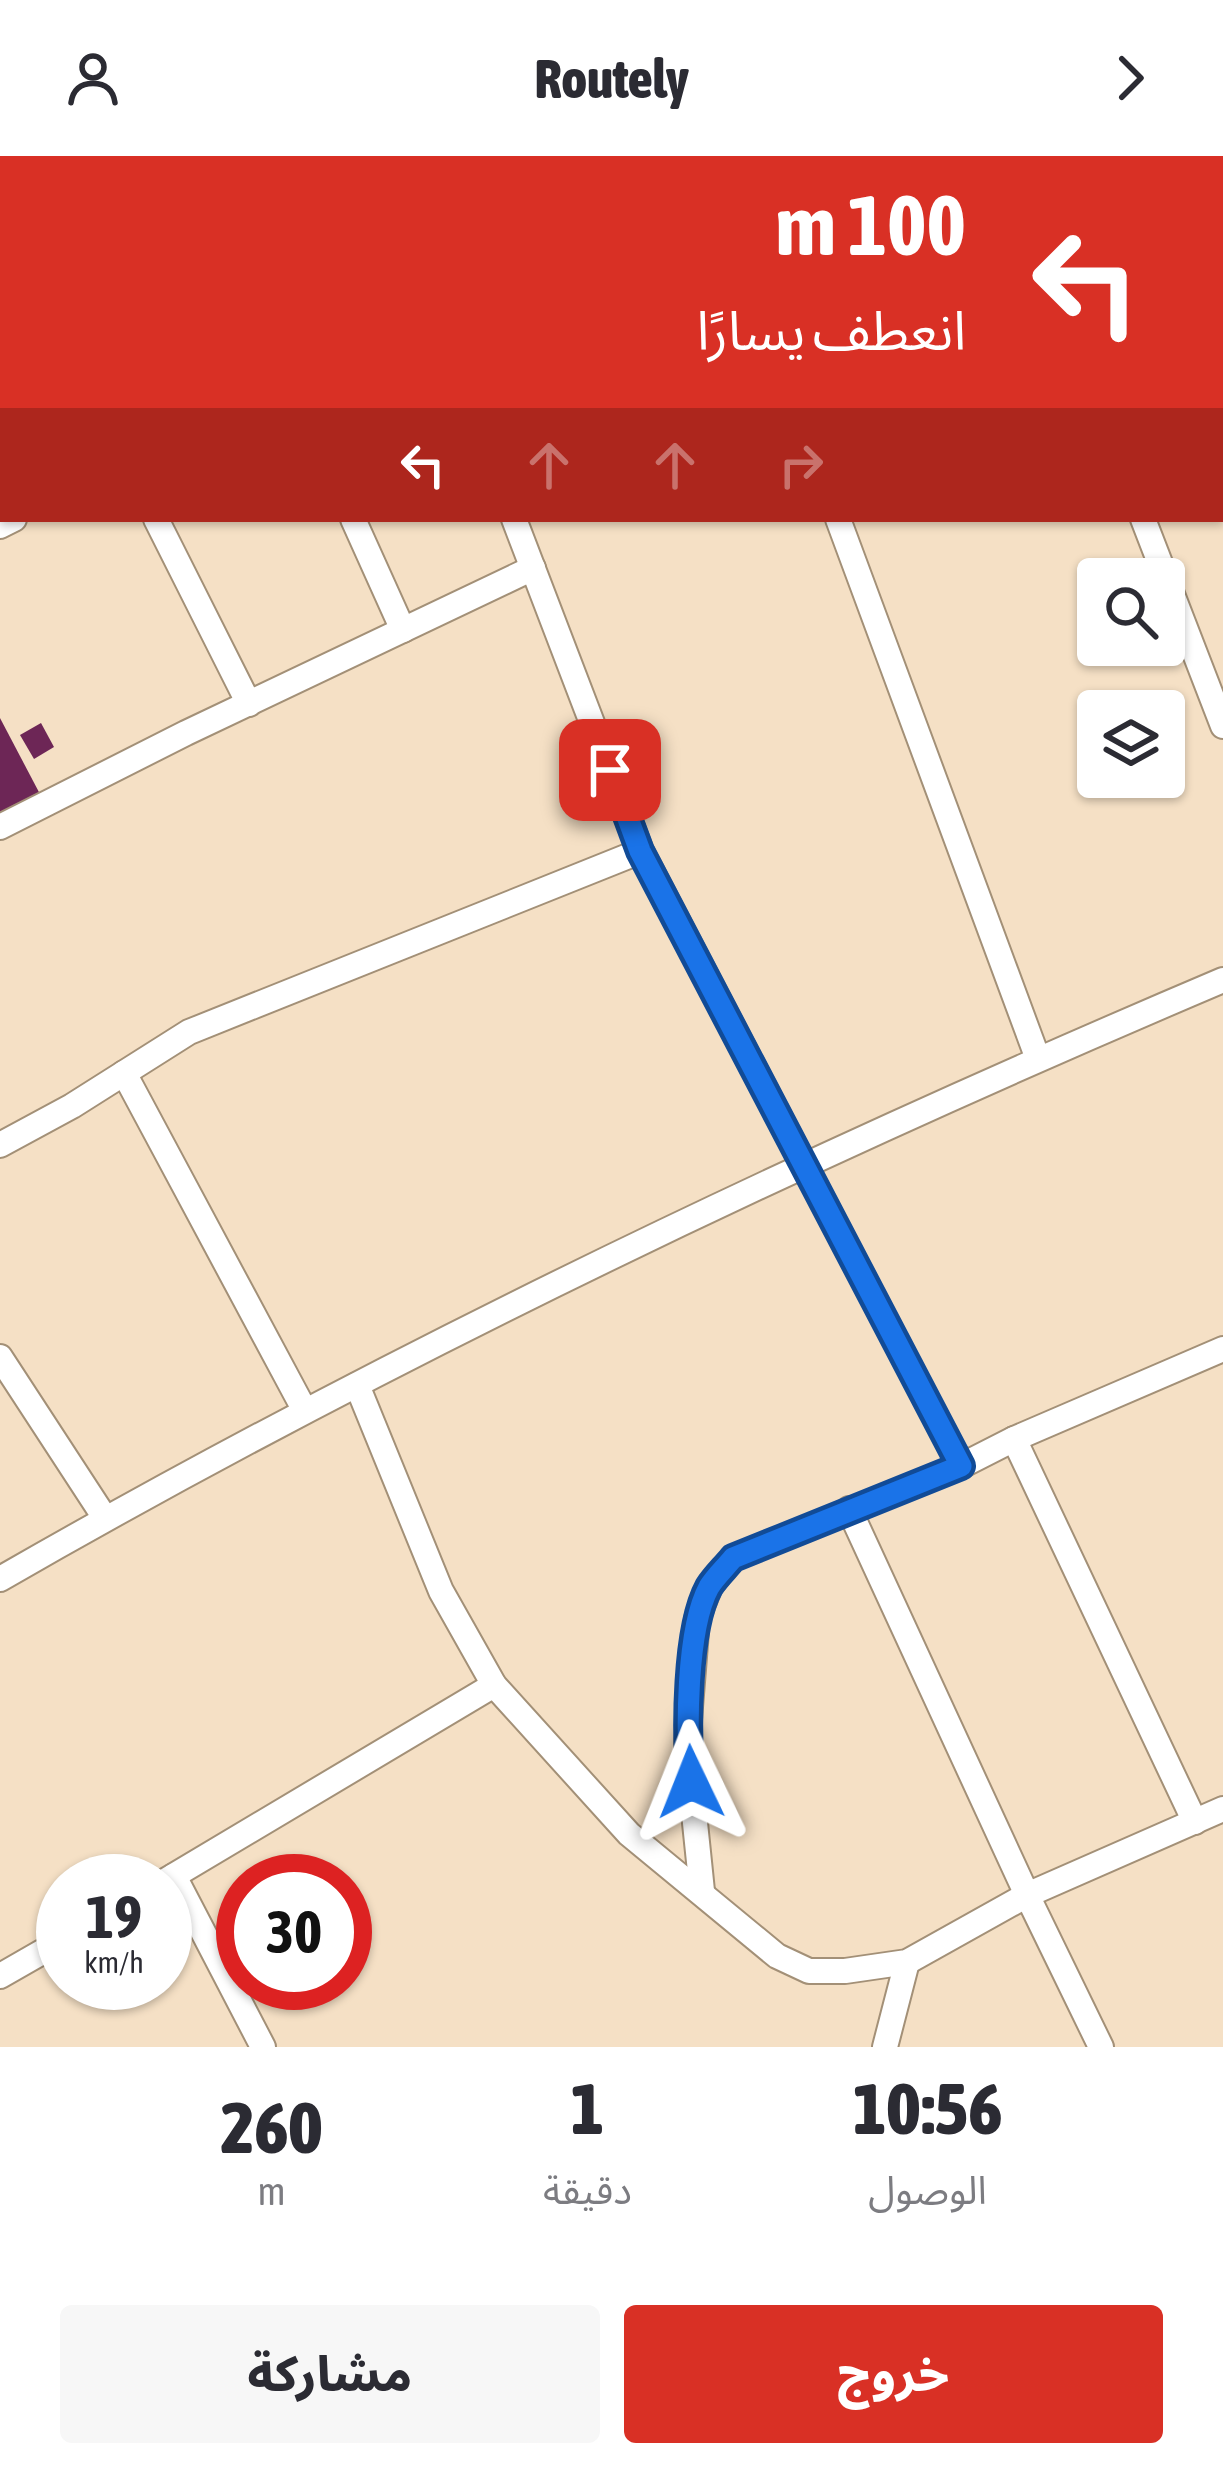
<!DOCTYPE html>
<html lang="ar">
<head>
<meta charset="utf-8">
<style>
  body { margin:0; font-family:"Asap Condensed","Noto Sans Arabic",sans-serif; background:#f7f7f7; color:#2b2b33; direction:rtl; height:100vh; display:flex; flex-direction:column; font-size:45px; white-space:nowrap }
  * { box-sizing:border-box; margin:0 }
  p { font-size:39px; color:#7c7c81 }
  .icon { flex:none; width:66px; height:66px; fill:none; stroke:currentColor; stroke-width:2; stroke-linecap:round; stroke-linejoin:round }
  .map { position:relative; height:1891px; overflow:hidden; direction:ltr }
  .panel { display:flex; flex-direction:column; background:#fff; flex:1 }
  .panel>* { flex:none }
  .hud { position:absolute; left:0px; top:0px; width:1224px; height:366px; box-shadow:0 3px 9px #0004; direction:rtl; background:#d93025; color:#fff; overflow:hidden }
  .tools { position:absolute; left:1077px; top:402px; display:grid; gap:24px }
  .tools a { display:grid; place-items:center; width:108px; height:108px; border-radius:12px; background:#fff; box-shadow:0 3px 9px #0004; font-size:60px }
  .speed { position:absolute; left:36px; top:1698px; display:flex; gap:24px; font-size:60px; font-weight:700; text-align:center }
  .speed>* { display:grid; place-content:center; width:156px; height:156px; border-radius:50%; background:#fff; box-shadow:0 3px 9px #0004; line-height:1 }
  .speed small { font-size:30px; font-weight:400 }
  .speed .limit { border:18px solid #d22; background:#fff; color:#111 }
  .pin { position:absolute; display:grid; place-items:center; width:102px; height:102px; color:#fff; margin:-51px; border-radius:24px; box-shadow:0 6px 18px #0006 }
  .me { position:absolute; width:132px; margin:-66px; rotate:358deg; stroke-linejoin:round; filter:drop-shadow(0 0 9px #0008) }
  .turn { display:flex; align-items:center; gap:42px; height:252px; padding:0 60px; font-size:54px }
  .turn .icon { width:156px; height:156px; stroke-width:2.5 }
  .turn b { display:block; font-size:84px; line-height:102px }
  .lanes { display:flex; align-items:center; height:114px; padding:0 60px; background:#0003; justify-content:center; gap:60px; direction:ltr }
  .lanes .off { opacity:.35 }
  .eta { display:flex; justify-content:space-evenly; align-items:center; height:204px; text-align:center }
  .eta b { font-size:72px; font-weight:800; line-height:84px }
  .action { display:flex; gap:24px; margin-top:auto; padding:24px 60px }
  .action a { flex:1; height:138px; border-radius:12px; background:#d93025; color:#fff; font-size:48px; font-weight:800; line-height:138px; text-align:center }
  .action a+a { background:#f7f7f7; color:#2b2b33 }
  header { display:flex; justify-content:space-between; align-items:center; height:156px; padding:0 60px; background:#fff; font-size:54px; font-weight:800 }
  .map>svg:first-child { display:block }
  .green { fill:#c6d793 }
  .building { fill:#6d2656 }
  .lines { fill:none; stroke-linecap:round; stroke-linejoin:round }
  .minor-casing { stroke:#a39077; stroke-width:28 }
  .minor { stroke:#fff; stroke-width:24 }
  .route-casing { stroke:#114b97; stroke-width:30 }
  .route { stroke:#1a73e8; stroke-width:21 }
</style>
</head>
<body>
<header><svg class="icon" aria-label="forward" viewBox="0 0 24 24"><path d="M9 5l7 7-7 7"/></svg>Routely<svg class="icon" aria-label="person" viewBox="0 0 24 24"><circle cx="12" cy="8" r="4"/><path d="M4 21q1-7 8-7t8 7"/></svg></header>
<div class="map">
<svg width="1223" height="1891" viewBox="0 0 1223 1891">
  <rect width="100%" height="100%" fill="#f5e0c5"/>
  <polygon class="green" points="0,0 355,3 3,3 0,355"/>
  <g class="building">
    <polygon points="0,562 41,640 0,662"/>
    <polygon points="41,567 54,591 34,603 20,579"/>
  </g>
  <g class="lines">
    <g class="minor-casing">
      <g id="minor">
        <polyline points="370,0 371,3"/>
        <polyline points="701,0 702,3"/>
        <polyline points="1002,0 1004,3"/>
        <polyline points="1212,3 1219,0"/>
        <polyline points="1221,211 1223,210"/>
        <polyline points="156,363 249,548"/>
        <polyline points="353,363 403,474"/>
        <polyline points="514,363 641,695 961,1310"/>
        <polyline points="838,363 1038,903"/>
        <polyline points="1143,363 1223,570"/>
        <polyline points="0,370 14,363"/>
        <polyline points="0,671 186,577 533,412"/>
        <polyline points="124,917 305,1255"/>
        <polyline points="0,989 72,950 189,876 641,695"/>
        <polyline points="0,1201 105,1362"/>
        <polyline points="357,1229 441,1435 494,1529 629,1678 777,1800 809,1815 845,1815 907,1806 1027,1739 1223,1653"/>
        <polyline points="1014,1283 1195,1666"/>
        <polyline points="849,1353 1027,1739 1101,1891"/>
        <path d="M 0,1423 C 393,1197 806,1001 1223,824"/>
        <polyline points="174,1720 263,1891"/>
        <polyline points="165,1725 494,1529"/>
        <polyline points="702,1735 687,1589 697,1463 710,1430 733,1402 961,1310 1014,1283 1223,1193"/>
        <polyline points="0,1820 63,1784"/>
        <polyline points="885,1891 907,1806"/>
      </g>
    </g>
    <use href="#minor" class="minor"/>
  </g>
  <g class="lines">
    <g class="route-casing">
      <path id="route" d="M 610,614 L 640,695 L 961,1310 L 733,1402 C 725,1412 715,1421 709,1431 C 686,1473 686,1578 691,1626"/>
    </g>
    <use href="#route" class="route"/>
  </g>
</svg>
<div class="tools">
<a><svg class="icon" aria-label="search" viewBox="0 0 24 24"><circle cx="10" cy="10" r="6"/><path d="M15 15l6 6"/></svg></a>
<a><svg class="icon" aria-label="layers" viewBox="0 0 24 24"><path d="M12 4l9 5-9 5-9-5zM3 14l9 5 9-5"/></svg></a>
</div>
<div class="speed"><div>19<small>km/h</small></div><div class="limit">30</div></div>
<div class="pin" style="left:610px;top:614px;background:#d93025"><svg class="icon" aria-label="arrive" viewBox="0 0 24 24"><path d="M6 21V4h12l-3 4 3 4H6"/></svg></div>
<svg class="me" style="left:691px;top:1626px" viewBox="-20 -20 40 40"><path d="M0-17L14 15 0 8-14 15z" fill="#1a73e8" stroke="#fff" stroke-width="4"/></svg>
<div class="hud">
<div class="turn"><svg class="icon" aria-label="left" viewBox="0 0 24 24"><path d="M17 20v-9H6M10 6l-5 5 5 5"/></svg><div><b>100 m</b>انعطف يسارًا</div></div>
<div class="lanes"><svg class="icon" aria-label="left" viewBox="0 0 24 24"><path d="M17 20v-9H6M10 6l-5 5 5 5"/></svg><svg class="icon off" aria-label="ahead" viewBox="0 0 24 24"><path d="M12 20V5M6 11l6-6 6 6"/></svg><svg class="icon off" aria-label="ahead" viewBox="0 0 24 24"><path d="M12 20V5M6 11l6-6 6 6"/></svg><svg class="icon off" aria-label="right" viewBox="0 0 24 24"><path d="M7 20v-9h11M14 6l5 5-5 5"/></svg></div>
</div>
</div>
<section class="panel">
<div class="eta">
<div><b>10:56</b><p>الوصول</p></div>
<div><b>1</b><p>دقيقة</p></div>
<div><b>260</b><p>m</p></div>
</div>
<div class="action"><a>خروج</a><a>مشاركة</a></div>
</section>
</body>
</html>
